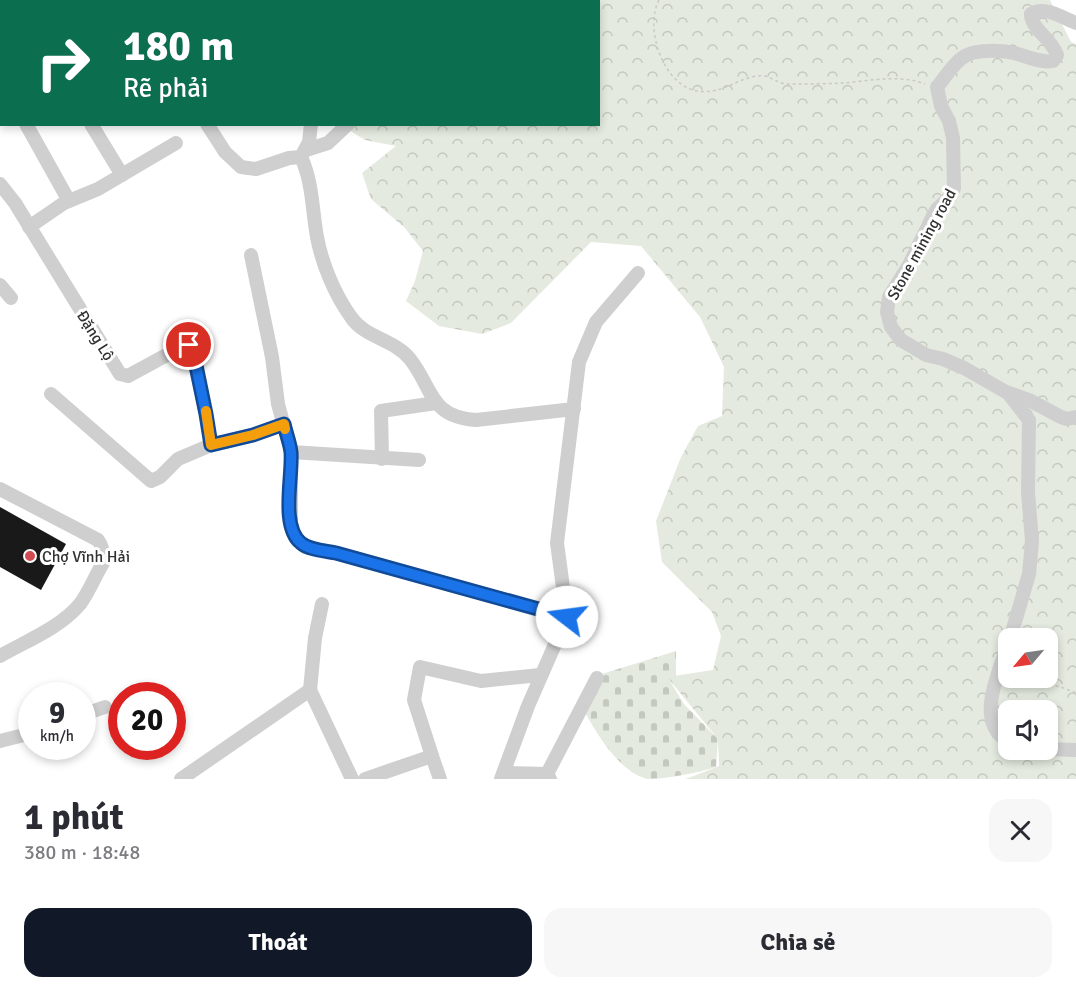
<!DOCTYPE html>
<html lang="vi">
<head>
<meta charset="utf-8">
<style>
  body { margin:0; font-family:Signika,sans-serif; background:#f7f7f7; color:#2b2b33; height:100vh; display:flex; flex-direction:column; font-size:22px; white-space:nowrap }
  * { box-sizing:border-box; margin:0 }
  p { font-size:20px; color:#7c7c81 }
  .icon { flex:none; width:33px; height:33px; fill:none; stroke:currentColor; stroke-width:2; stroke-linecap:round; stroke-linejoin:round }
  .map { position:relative; height:779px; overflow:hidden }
  .panel { display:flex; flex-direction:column; background:#fff; flex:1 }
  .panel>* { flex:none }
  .hud { position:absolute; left:0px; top:0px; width:600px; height:126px; box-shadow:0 3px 9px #0003; background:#0b6e4f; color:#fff; overflow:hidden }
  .needle { width:39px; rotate:241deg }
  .tools { position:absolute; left:998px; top:628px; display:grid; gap:12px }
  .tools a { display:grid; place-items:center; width:60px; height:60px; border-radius:12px; background:#fff; box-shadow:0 3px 9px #0003; font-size:30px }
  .speed { position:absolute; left:18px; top:682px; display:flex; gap:12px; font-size:30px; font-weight:700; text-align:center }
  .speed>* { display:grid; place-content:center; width:78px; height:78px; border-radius:50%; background:#fff; box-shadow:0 3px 9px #0003; line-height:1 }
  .speed small { font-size:15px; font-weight:400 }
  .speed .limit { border:9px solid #d22; background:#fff; color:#111 }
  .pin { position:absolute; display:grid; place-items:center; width:51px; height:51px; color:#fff; margin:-26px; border:3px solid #fff; border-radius:50%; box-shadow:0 2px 6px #0007 }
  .me { position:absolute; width:66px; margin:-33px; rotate:285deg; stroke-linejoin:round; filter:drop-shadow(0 0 4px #0008) }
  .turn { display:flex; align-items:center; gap:21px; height:126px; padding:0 24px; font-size:27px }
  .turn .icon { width:78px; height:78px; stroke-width:2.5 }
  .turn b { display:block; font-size:42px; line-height:51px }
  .round { display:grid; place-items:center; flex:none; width:63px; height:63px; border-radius:18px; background:#f7f7f7 }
  .head { display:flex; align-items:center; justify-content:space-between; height:102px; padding:0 24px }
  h1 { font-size:36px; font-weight:700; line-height:45px }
  .button { display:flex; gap:12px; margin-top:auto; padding:12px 24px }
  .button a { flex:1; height:69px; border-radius:18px; background:#111827; color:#fff; font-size:24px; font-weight:700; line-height:69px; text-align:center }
  .button a+a { background:#f7f7f7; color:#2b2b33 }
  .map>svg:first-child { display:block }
  .forest { fill:url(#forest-crowns); fill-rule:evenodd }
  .cemetery { fill:url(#cemetery-stones) }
  .building { fill:#191919 }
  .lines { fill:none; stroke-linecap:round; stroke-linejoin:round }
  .path { stroke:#c9c9c9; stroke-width:1.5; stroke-dasharray:3 3; stroke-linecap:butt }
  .minor { stroke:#cfcfcf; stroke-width:14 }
  .major { stroke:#aaa; stroke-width:16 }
  .route-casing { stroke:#114b97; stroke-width:15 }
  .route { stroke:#1a73e8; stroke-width:10 }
  .slow { stroke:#f59e0b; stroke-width:10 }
  .poi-dot { fill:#d24b53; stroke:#fff; stroke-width:2 }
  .labels { text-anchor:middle; stroke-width:6; stroke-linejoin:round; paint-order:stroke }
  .street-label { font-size:16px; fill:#323232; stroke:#fff }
  .poi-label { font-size:16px; fill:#323232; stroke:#fff; text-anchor:start }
</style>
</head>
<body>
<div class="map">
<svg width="1076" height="779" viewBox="0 0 1076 779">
  <defs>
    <pattern id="forest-crowns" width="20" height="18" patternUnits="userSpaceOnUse" patternTransform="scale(1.5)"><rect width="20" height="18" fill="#e4eadf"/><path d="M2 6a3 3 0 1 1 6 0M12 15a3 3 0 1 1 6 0" fill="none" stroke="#c4c9c0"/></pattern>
    <pattern id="cemetery-stones" width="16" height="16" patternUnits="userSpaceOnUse" patternTransform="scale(1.5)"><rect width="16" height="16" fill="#e4eadf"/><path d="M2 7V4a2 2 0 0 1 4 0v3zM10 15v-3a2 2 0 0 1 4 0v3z" fill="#c4c9c0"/></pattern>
  </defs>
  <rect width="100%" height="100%" fill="#fff"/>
  <path class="forest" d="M 192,0 L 1050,0 L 1071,42 L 1076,44 L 1076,779 L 686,779 L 719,766 L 718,739 L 667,677 L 713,670 L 721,636 L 712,612 L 662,562 L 656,521 L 681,457 L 698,426 L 722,416 L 724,367 L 700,317 L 641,246 L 591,242 L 511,323 L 482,334 L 439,326 L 406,301 L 415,281 L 423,251 L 405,228 L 371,199 L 362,173 L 396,146 L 365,140 L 341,125 L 598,124 L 598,2 L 192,2 ZM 1008,639 L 1047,639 L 1047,678 L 1008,678 ZM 1008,711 L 1047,711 L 1047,750 L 1008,750 Z"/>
  <path class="cemetery" d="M 676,651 L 676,676 L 668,678 L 684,704 L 718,739 L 716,767 C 697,773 666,779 647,779 C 616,770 594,729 580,703 L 602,674 Z"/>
  <polygon class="building" points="0,507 66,544 41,590 0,567"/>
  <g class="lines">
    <g class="path">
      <path d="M 659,0 C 644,28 663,85 697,91 C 722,95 737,78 758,76 C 769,74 777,84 788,84 C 806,84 825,84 843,83 C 869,81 900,74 925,84"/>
      <polyline points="1008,681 1040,683 1061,687 1076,693"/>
    </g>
    <g class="minor">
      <polyline points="90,0 95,2"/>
      <polyline points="113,2 114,0"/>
      <path d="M 1076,23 C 1063,18 1044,5 1031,14 C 1031,29 1052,39 1057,55 L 1053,61 C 1043,63 1031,58 1021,55 C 1006,50 974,48 962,58 C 952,65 945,78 937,87 L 941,106 L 949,121 L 953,138 L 954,188 L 949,198 L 937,209 L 932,218 L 909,265 L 889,297 L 887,312 L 891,327 L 901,340 L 926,355 L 943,359 L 964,368 L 1006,392 L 1029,400 L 1061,417 L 1067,419 L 1076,417"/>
      <polyline points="0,106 2,106"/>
      <polyline points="26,124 69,201"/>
      <polyline points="91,124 122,175"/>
      <path d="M 207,124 L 225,152 L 241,167 L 256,169 L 289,158 L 301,157 C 313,183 312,210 317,237 C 322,264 335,295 351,317 C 365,338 394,339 410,359 C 433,388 429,417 476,420 L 574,409"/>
      <polyline points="306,150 328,143 348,124"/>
      <polyline points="302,155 309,142 311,124"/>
      <polyline points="0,184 15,203 120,374 128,376 185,345 191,346 206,414 211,445 178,459 160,477 151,481 51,394"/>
      <polyline points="29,227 64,203 98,189 176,143"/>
      <polyline points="251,255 272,357 278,404 291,452 291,524 296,539 305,547 336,553 567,617"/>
      <polyline points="0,285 11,298"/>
      <polyline points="1008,393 1029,420 1028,492 1032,541 1029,574 1010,639"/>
      <polyline points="211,445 253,435 284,424"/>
      <polyline points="291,452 419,460"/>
      <polyline points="382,459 381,411 436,403"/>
      <path d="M 0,489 L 98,540 C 103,547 104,554 103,563 C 95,576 89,592 80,604 C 60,628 26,641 0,656"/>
      <path d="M 1008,644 C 999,673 974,722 1008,741"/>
      <polyline points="310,690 315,638 322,604"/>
      <polyline points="82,715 105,707"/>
      <polyline points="0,741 32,733"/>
      <polyline points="1047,749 1076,750"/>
      <polyline points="432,756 414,700 420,667 481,681 540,675"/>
      <polyline points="504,773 547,774"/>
      <polyline points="181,779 310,690 352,779"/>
      <polyline points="365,779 432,756 440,779"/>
      <polyline points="501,779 528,706 567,617 557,543 579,362 596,322 638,273"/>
      <polyline points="550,779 547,774 597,678"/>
    </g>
    <g class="major">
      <polyline points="12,2 12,0"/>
      <polyline points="0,22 2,19"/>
    </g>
  </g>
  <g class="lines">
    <g class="route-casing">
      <path id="route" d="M 189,345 L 193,351 L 206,414 L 211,445 L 253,435 L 284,424 C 286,433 290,443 291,452 C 293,476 280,526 301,543 C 309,550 326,551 336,553 L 567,617"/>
    </g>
    <use href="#route" class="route"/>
    <polyline class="slow" points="206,411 211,445 253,435 284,424 285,429"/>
  </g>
  <circle class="poi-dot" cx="30" cy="556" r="6"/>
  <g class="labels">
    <g class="street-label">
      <text transform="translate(921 244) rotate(-61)" y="6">Stone mining road</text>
      <text transform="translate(96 335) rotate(58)" y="6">Đặng Lộ</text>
    </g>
    <g class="poi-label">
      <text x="42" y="562">Chợ Vĩnh Hải</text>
    </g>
  </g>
</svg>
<div class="tools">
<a><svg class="needle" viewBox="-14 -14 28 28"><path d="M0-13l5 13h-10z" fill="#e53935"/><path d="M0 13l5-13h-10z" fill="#7c7c81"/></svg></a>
<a><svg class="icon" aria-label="sound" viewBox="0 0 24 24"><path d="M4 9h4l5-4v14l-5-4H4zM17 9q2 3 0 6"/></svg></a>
</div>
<div class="speed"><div>9<small>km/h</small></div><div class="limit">20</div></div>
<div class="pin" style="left:189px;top:345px;background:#d93025"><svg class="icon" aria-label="arrive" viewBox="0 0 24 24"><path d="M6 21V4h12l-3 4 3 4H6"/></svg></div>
<svg class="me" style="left:567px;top:617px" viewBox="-20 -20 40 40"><circle r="19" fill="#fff"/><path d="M0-13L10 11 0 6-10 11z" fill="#1a73e8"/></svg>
<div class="hud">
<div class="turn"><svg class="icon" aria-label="right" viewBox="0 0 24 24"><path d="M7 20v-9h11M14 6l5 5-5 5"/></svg><div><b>180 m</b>Rẽ phải</div></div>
</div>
</div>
<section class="panel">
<div class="head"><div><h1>1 phút</h1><p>380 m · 18:48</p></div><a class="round"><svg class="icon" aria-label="close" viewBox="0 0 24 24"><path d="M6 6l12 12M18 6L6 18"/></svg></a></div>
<div class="button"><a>Thoát</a><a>Chia sẻ</a></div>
</section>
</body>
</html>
